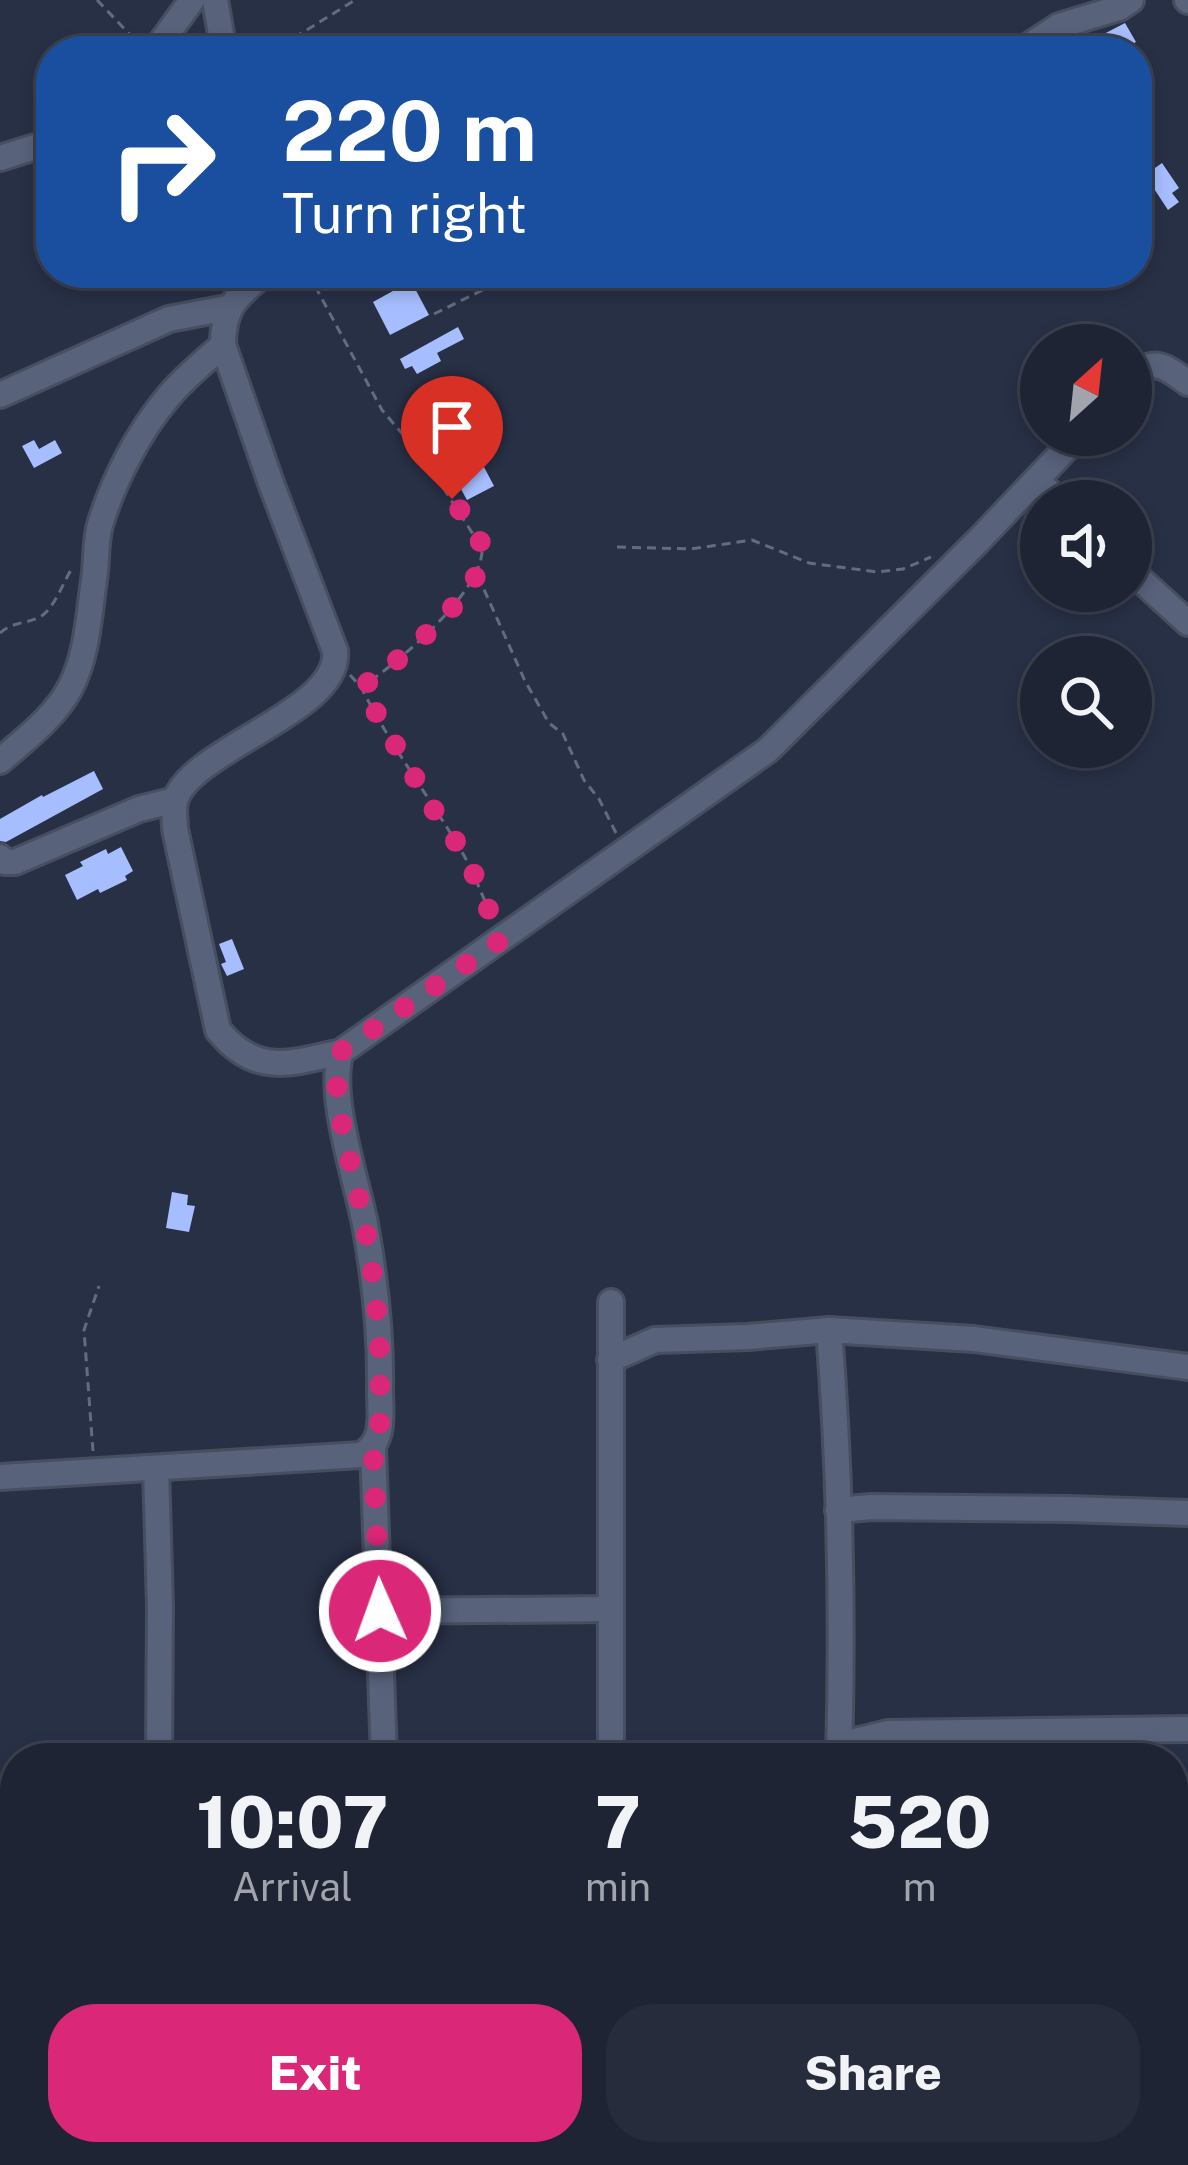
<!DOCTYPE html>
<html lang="en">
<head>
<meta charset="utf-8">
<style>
  body { margin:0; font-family:"Public Sans",sans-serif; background:#262c3c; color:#f1f3f6; height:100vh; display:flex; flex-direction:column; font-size:45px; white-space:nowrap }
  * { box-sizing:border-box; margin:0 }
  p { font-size:39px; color:#a1a4ac }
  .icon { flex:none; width:66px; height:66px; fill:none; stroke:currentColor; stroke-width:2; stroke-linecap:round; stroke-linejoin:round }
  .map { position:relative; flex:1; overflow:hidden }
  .details { position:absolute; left:0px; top:1743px; width:1188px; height:423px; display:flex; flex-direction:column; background:#1e2434; border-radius:48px 48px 0 0; box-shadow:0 6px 18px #0003,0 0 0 3px #3c414f }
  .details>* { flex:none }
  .guide { position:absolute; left:36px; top:36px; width:1116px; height:252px; border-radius:48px; box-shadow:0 6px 18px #0003,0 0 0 3px #3c414f; background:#1a4fa0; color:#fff; overflow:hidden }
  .needle { width:78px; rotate:27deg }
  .controls { position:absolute; left:1020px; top:324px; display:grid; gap:24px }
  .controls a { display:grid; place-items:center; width:132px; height:132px; border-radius:50%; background:#1e2434; box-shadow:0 6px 18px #0003,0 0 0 3px #3c414f; font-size:60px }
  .pin { position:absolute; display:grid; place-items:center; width:102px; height:102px; color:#fff; margin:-123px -51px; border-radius:50% 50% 50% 0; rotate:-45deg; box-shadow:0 0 12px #0007 }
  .pin .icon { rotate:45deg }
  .me { position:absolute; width:132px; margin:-66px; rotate:358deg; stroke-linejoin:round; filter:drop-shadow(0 0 9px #0008) }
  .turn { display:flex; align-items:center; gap:42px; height:252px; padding:0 48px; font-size:54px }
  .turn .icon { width:156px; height:156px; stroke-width:2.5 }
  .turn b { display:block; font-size:84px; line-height:102px }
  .eta { display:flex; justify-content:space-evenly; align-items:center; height:204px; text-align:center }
  .eta b { font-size:72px; font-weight:800; line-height:84px }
  .button { display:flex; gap:24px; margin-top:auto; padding:24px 48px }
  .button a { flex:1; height:138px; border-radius:48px; background:#db2777; color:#fff; font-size:48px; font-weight:800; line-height:138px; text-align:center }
  .button a+a { background:#262c3c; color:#f1f3f6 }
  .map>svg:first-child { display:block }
  .building { fill:#a6beff }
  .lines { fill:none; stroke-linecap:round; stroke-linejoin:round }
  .minor-casing { stroke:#474e60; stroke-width:30 }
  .path { stroke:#636b7e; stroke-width:3; stroke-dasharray:9 6; stroke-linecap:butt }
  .minor { stroke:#58627b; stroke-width:24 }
  .route { stroke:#db2777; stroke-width:21; stroke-dasharray:0 37.8 }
</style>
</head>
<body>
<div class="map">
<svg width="1188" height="2165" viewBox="0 0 1188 2165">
  <rect width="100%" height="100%" fill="#283046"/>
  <g class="building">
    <polygon points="1125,23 1136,42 1119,51 1109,51 1100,36"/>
    <polygon points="1162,163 1179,188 1172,193 1179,202 1168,210 1145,175"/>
    <polygon points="411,281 429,315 390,335 373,302"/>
    <polygon points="458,327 464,339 437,353 441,361 417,374 412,366 405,369 400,359"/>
    <polygon points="34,440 39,449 55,440 62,453 34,468 22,446"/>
    <polygon points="484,467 494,486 467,500 457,482"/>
    <polygon points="94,771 103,789 6,842 0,841 0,819 42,795 43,797"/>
    <polygon points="121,847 133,871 125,876 127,880 100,893 98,889 77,900 65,875 83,866 80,862 106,849 108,854"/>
    <polygon points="232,939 244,969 227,976 221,964 226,962 219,944"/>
    <polygon points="172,1192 188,1195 187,1205 195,1206 189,1232 166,1228"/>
  </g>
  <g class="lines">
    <g class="minor-casing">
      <g id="minor">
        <polyline points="215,0 224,51"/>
        <polyline points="1187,0 1188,1"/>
        <polyline points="155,51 192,0"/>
        <polyline points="1021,51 1059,26 1119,8 1131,0"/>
        <polyline points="0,158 51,142"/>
        <path d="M 264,273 C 236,298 223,306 223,345 L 272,486 L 335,651 C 342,711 190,749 175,801 C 173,809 175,821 175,829 L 218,1030 C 255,1076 290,1064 341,1052"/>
        <path d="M 1131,379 C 1153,355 1166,367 1188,383"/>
        <polyline points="0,395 169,319 227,308"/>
        <polyline points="1037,481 1059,501"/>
        <polyline points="1131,571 1188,623"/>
        <path d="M 0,761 C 25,739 55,717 70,688 C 87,657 89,615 94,580 C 97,562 95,543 100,525 C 113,481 139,431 169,396 C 185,377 205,361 223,345"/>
        <polyline points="0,857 5,862 15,862 139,809 175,800"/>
        <path d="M 829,1330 C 840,1471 843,1616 839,1758"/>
        <polyline points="610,1360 655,1340 748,1337 829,1330 974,1339 1188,1367"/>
        <polyline points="373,1447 384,1758"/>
        <polyline points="156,1468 160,1606 159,1758"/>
        <path d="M 0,1477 L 361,1455 C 386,1442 380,1414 380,1390 C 381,1334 375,1279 365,1224 C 356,1178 327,1094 341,1052 L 768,750 L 978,541 L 1079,435"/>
        <polyline points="838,1510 871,1507 1069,1509 1188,1513"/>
        <polyline points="380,1611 610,1609"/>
        <polyline points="839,1745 888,1733 1188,1729"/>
        <polyline points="611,1758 611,1302"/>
        <polyline points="1173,1959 1188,1959"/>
        <polyline points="1173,2125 1188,2103"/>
        <polyline points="164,2151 165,2165"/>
        <polyline points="609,2151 610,2165"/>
        <polyline points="842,2151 842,2165"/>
        <polyline points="384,2165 385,2151"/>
        <polyline points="1147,2165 1156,2151"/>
      </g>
    </g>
    <g class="path">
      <polyline points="97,0 137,42"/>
      <polyline points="267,51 302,33 355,0"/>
      <path d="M 308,273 L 382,410 L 427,463 L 482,548 C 485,590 395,666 361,687"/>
      <polyline points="434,314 517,273"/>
      <polyline points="617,547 691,549 752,540 809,563 877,572 903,569 931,557"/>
      <polyline points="478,576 525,681 549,723 563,734 584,780 599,799 617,835"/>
      <path d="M 0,633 C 12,622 24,624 38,618 C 55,610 63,581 73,567"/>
      <path d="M 350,675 L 361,687 C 388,741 424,790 456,842 C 472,867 481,893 493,920"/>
      <polyline points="93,1451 84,1330 99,1286"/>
    </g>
    <use href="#minor" class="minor"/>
  </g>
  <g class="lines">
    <path class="route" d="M 380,1611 L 373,1448 C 383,1428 380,1405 380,1384 C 381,1331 374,1278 365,1226 C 357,1180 327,1094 340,1052 L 501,940 L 475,876 L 456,842 L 434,810 L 361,687 C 392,668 479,594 483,557 C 485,538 462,514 452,499"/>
  </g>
</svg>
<div class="controls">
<a><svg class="needle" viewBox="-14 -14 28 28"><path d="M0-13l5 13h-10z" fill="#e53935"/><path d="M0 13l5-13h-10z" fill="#a1a4ac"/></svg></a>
<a><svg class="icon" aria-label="sound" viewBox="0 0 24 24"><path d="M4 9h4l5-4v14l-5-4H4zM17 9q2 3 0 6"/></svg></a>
<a><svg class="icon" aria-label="search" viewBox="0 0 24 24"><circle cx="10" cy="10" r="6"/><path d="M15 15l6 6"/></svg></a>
</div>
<div class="pin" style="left:452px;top:499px;background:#d93025"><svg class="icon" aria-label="arrive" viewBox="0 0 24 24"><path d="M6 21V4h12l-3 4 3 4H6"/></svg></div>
<svg class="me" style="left:380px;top:1611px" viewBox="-20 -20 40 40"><circle r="17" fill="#db2777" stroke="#fff" stroke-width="3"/><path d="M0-11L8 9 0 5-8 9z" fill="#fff"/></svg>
<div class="guide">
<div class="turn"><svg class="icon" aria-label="right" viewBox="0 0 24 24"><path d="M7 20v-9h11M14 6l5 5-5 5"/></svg><div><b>220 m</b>Turn right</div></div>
</div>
<section class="details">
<div class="eta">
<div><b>10:07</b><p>Arrival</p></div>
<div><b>7</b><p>min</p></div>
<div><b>520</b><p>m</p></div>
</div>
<div class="button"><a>Exit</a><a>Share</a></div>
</section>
</div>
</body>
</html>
